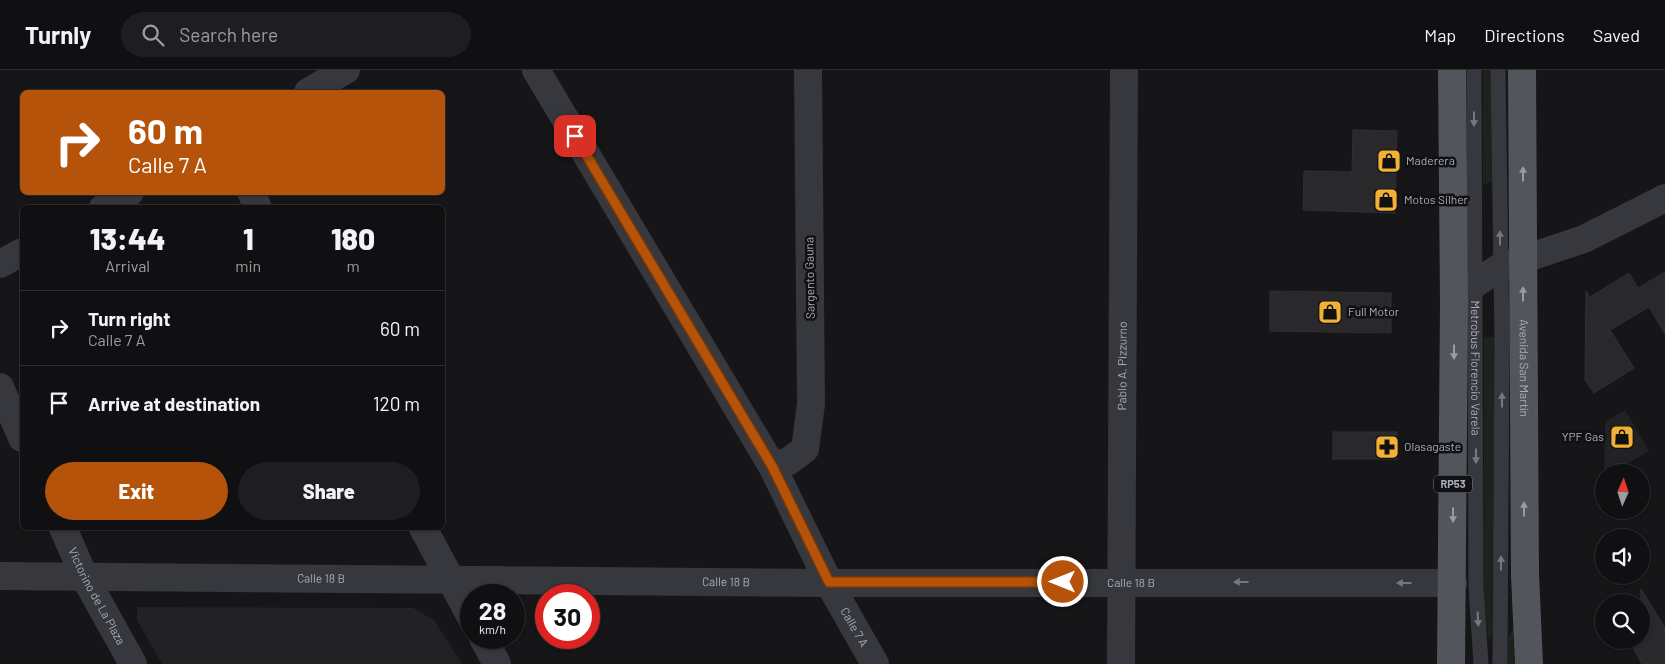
<!DOCTYPE html>
<html lang="en">
<head>
<meta charset="utf-8">
<style>
  body { margin:0; font-family:Barlow,sans-serif; background:#1e1e20; color:#f1f3f6; height:100vh; display:flex; flex-direction:column; font-size:19px; white-space:nowrap }
  * { box-sizing:border-box; margin:0 }
  p { font-size:16px; color:#9c9d9f }
  .icon { flex:none; width:28px; height:28px; fill:none; stroke:currentColor; stroke-width:2; stroke-linecap:round; stroke-linejoin:round }
  .map { position:relative; flex:1; overflow:hidden }
  .panel { position:absolute; left:20px; top:135px; width:425px; height:325px; display:flex; flex-direction:column; background:#101012; border-radius:8px; box-shadow:0 1px 4px #0004,0 0 0 1px #303032 }
  .panel>* { flex:none }
  .hud { position:absolute; left:20px; top:20px; width:425px; height:105px; border-radius:8px; box-shadow:0 1px 4px #0004,0 0 0 1px #303032; background:#b45309; color:#fff; overflow:hidden }
  .needle { width:32px; rotate:3deg }
  .buttons { position:absolute; left:1595px; top:394px; display:grid; gap:10px }
  .buttons a { display:grid; place-items:center; width:55px; height:55px; border-radius:50%; background:#101012; box-shadow:0 1px 4px #0004,0 0 0 1px #303032; font-size:25px }
  .speed { position:absolute; left:460px; top:514px; display:flex; gap:10px; font-size:25px; font-weight:700; text-align:center }
  .speed>* { display:grid; place-content:center; width:65px; height:65px; border-radius:50%; background:#101012; box-shadow:0 1px 4px #0004,0 0 0 1px #303032; line-height:1 }
  .speed small { font-size:12px; font-weight:400 }
  .speed .limit { border:8px solid #d22; background:#fff; color:#111 }
  .pin { position:absolute; display:grid; place-items:center; width:42px; height:42px; color:#fff; margin:-21px; border-radius:10px; box-shadow:0 2px 8px #0006 }
  .me { position:absolute; width:55px; margin:-28px; rotate:270deg; stroke-linejoin:round; filter:drop-shadow(0 0 4px #0008) }
  .turn { display:flex; align-items:center; gap:18px; height:105px; padding:0 25px; font-size:22px }
  .turn .icon { width:65px; height:65px; stroke-width:2.5 }
  .turn b { display:block; font-size:35px; line-height:42px }
  .eta { display:flex; justify-content:space-evenly; align-items:center; height:85px; text-align:center }
  .eta b { font-size:30px; font-weight:800; line-height:35px }
  .button { display:flex; gap:10px; margin-top:auto; padding:10px 25px }
  .button a { flex:1; height:58px; border-radius:30px; background:#b45309; color:#fff; font-size:20px; font-weight:800; line-height:58px; text-align:center }
  .button a+a { background:#1e1e20; color:#f1f3f6 }
  ul { padding:0; list-style:none }
  li { display:flex; align-items:center; gap:15px; height:75px; padding:0 25px; border-top:1px solid #303032 }
  li div { flex:1 }
  li b { display:block; font-size:19px }
  li em { font-style:normal }
  header { display:flex; align-items:center; gap:30px; box-sizing:border-box; height:70px; padding:0 25px; background:#101012; border-bottom:1px solid #303032 }
  header strong { font-size:24px }
  nav { display:flex; gap:28px; margin-inline-start:auto; font-size:18px }
  .search { width:350px; height:45px; background:#1e1e20; display:flex; align-items:center; gap:12px; box-sizing:border-box; padding:0 18px; border-radius:28px; color:#9c9d9f; font-size:19px }
  .map>svg:first-child { display:block }
  .built { fill:#222225 }
  .green { fill:#1c231d }
  .building { fill:#29292c; stroke:#303034 }
  .lines { fill:none; stroke-linecap:round; stroke-linejoin:round }
  .service { stroke:#37383d; stroke-width:15 }
  .minor { stroke:#37383d; stroke-width:28 }
  .tertiary { stroke:#37383d; stroke-width:28 }
  .primary { stroke:#53555c; stroke-width:28 }
  .oneway { fill:#757881 }
  .oneway2 { fill:#979ba6 }
  .route-casing { stroke:#753606; stroke-width:12 }
  .route { stroke:#b45309; stroke-width:9 }
  .labels { text-anchor:middle; stroke-width:5; stroke-linejoin:round; paint-order:stroke }
  .shield { fill:#111113; stroke:#7b7e86; stroke-width:1 }
  .shield-label { font-size:11px; font-weight:bold; fill:#a8adb8 }
  .poi-label { font-size:12px; fill:#a8adb8; stroke:#111113; text-anchor:start }
  .street-label { font-size:12px; fill:#a8adb8; stroke:#111113 }
</style>
</head>
<body>
<header>
<strong>Turnly</strong>
<div class="search"><svg class="icon" aria-label="search" viewBox="0 0 24 24"><circle cx="10" cy="10" r="6"/><path d="M15 15l6 6"/></svg>Search here</div>
<nav><a>Map</a><a>Directions</a><a>Saved</a></nav>
</header>
<div class="map">
<svg width="1665" height="594" viewBox="0 0 1665 594">
  <rect width="100%" height="100%" fill="#161618"/>
  <g class="built">
    <polygon points="1625,340 1649,381 1613,402 1604,402 1604,408 1605,352"/>
    <polygon points="137,537 413,538 434,550 462,594 162,594 137,550"/>
  </g>
  <g class="green">
    <polygon points="1483,0 1491,0 1492,112 1483,114"/>
    <polygon points="1484,267 1495,267 1492,562 1489,573 1484,533"/>
    <polygon points="1513,558 1514,594 1508,594 1508,568"/>
  </g>
  <g class="building">
    <polygon points="1353,60 1397,61 1395,143 1303,140 1304,101 1352,102"/>
    <polygon points="1665,202 1665,264 1649,237 1610,260 1634,298 1594,323 1585,310 1586,221 1590,227 1629,203 1638,218"/>
    <polygon points="1270,221 1391,223 1391,263 1270,261"/>
    <rect x="1333" y="362" width="64" height="27"/>
    <polygon points="1641,519 1665,558 1665,594 1642,594 1629,570 1641,570"/>
  </g>
  <g class="lines">
    <g class="service">
      <path id="s1" d="M 1474,0 L 1476,517 L 1481,594"/>
      <polyline points="1498,0 1502,270 1500,594"/>
    </g>
    <g class="minor">
      <path id="s2" d="M 536,0 L 772,396 L 829,513 L 875,594"/>
      <polyline points="308,22 346,0"/>
      <polyline points="251,122 258,138"/>
      <polyline points="103,138 130,122"/>
      <polyline points="0,194 22,182"/>
      <polyline points="0,317 22,368"/>
      <polyline points="772,396 789,391 805,379 811,334 808,0"/>
      <path id="s3" d="M 63,458 L 84,506 L 133,594"/>
      <polyline points="423,458 471,547"/>
      <path id="s4" d="M 0,506 L 829,513 L 1453,513"/>
      <polyline points="483,568 497,594"/>
      <path id="s5" d="M 1121,594 L 1124,0"/>
    </g>
    <polyline class="tertiary" points="1454,233 1475,214 1500,197 1584,169 1665,128"/>
    <g class="primary">
      <path id="s6" d="M 1522,0 L 1525,505 L 1529,594"/>
      <polyline points="1451,594 1454,233 1452,0"/>
    </g>
  </g>
  <defs><path id="oneway-solid" d="M-6-.8H1V-3.2L6.5 0L1 3.2V.8H-6Z" transform="scale(1.25)"/></defs>
  <g class="oneway">
    <use href="#oneway-solid" transform="translate(1474 49) rotate(90)"/>
    <use href="#oneway-solid" transform="translate(1500 168) rotate(-91)"/>
    <use href="#oneway-solid" transform="translate(1502 330) rotate(-90)"/>
    <use href="#oneway-solid" transform="translate(1476 386) rotate(90)"/>
    <use href="#oneway-solid" transform="translate(1501 493) rotate(-90)"/>
    <use href="#oneway-solid" transform="translate(1241 512) rotate(-180)"/>
    <use href="#oneway-solid" transform="translate(1404 513) rotate(-180)"/>
    <use href="#oneway-solid" transform="translate(1478 549) rotate(87)"/>
  </g>
  <g class="oneway2">
    <use href="#oneway-solid" transform="translate(1523 104) rotate(-90)"/>
    <use href="#oneway-solid" transform="translate(1523 224) rotate(-90)"/>
    <use href="#oneway-solid" transform="translate(1454 282) rotate(90)"/>
    <use href="#oneway-solid" transform="translate(1524 439) rotate(-90)"/>
    <use href="#oneway-solid" transform="translate(1453 445) rotate(90)"/>
  </g>
  <g class="lines">
    <g class="route-casing">
      <polyline id="route" points="575,66 772,396 829,512 1063,512"/>
    </g>
    <use href="#route" class="route"/>
  </g>
  <defs>
    <g id="shop-square" transform="scale(1.25)"><rect x="-9" y="-9" width="18" height="18" rx="4" fill="#f2b134" stroke="#111113"/><path d="M-5-2.5h2.3a2.7 3.5 0 0 1 5.4 0H5L5.5 6h-11ZM-1.5-2.5h3a1.5 2.3 0 0 0-3 0Z" fill="#111"/></g>
    <g id="pharmacy-square" transform="scale(1.25)"><rect x="-9" y="-9" width="18" height="18" rx="4" fill="#f2b134" stroke="#111113"/><path d="M-2-6h4v4h4v4h-4v4h-4v-4h-4v-4h4Z" fill="#111"/></g>
  </defs>
  <g fill-rule="evenodd">
    <use href="#shop-square" x="1389" y="91"/>
    <use href="#shop-square" x="1386" y="130"/>
    <use href="#shop-square" x="1330" y="242"/>
    <use href="#shop-square" x="1622" y="367"/>
    <use href="#pharmacy-square" x="1387" y="377"/>
  </g>
  <g class="labels">
    <rect class="shield" x="1434" y="405.5" width="38" height="17" rx="4"/>
    <g class="shield-label">
      <text x="1453" y="418">RP53</text>
    </g>
    <g class="poi-label">
      <text x="1406" y="95">Maderera</text>
      <text x="1404" y="134">Motos Silher</text>
      <text x="1348" y="246">Full Motor</text>
      <text x="1604" y="371" text-anchor="end">YPF Gas</text>
      <text x="1404" y="381">Olasagaste</text>
    </g>
    <g class="street-label">
      <text transform="translate(810 208) rotate(-91)" y="4">Sargento Gauna</text>
      <text dy="4" stroke="none"><textPath href="#s5" startOffset="298">Pablo A. Pizzurno</textPath></text>
      <text dy="4" stroke="none"><textPath href="#s1" startOffset="298">Metrobus Florencio Varela</textPath></text>
      <text dy="4" stroke="none"><textPath href="#s6" startOffset="298">Avenida San Martín</textPath></text>
      <text dy="4" stroke="none"><textPath href="#s4" startOffset="321">Calle 18 B</textPath></text>
      <text dy="4" stroke="none"><textPath href="#s4" startOffset="726">Calle 18 B</textPath></text>
      <text dy="4" stroke="none"><textPath href="#s4" startOffset="1131">Calle 18 B</textPath></text>
      <text dy="4" stroke="none"><textPath href="#s3" startOffset="76">Victorino de La Plaza</textPath></text>
      <text dy="4" stroke="none"><textPath href="#s2" startOffset="642">Calle 7 A</textPath></text>
    </g>
  </g>
</svg>
<div class="buttons">
<a><svg class="needle" viewBox="-14 -14 28 28"><path d="M0-13l5 13h-10z" fill="#e53935"/><path d="M0 13l5-13h-10z" fill="#9c9d9f"/></svg></a>
<a><svg class="icon" aria-label="sound" viewBox="0 0 24 24"><path d="M4 9h4l5-4v14l-5-4H4zM17 9q2 3 0 6"/></svg></a>
<a><svg class="icon" aria-label="search" viewBox="0 0 24 24"><circle cx="10" cy="10" r="6"/><path d="M15 15l6 6"/></svg></a>
</div>
<div class="speed"><div>28<small>km/h</small></div><div class="limit">30</div></div>
<div class="pin" style="left:575px;top:66px;background:#d93025"><svg class="icon" aria-label="arrive" viewBox="0 0 24 24"><path d="M6 21V4h12l-3 4 3 4H6"/></svg></div>
<svg class="me" style="left:1063px;top:512px" viewBox="-20 -20 40 40"><circle r="17" fill="#b45309" stroke="#fff" stroke-width="3"/><path d="M0-11L8 9 0 5-8 9z" fill="#fff"/></svg>
<div class="hud">
<div class="turn"><svg class="icon" aria-label="right" viewBox="0 0 24 24"><path d="M7 20v-9h11M14 6l5 5-5 5"/></svg><div><b>60 m</b>Calle 7 A</div></div>
</div>
<section class="panel">
<div class="eta">
<div><b>13:44</b><p>Arrival</p></div>
<div><b>1</b><p>min</p></div>
<div><b>180</b><p>m</p></div>
</div>
<ul>
<li><svg class="icon" aria-label="right" viewBox="0 0 24 24"><path d="M7 20v-9h11M14 6l5 5-5 5"/></svg><div><b>Turn right</b><p>Calle 7 A</p></div><em>60 m</em></li>
<li><svg class="icon" aria-label="arrive" viewBox="0 0 24 24"><path d="M6 21V4h12l-3 4 3 4H6"/></svg><div><b>Arrive at destination</b></div><em>120 m</em></li>
</ul>
<div class="button"><a>Exit</a><a>Share</a></div>
</section>
</div>
</body>
</html>
